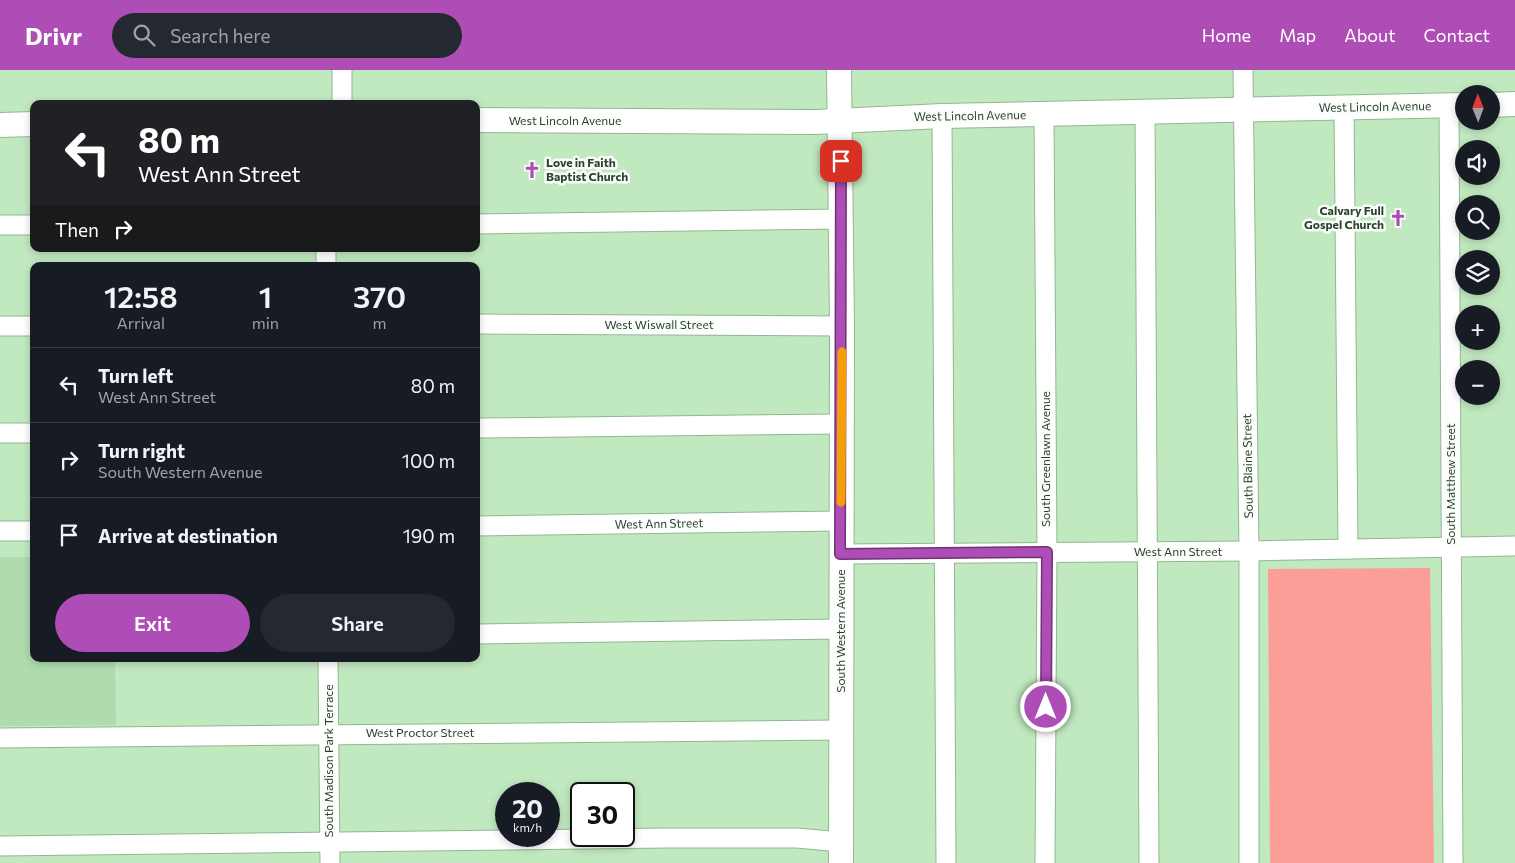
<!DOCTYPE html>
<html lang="en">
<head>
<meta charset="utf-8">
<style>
  body { margin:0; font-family:Commissioner,sans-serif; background:#242831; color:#f1f3f6; height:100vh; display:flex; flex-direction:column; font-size:19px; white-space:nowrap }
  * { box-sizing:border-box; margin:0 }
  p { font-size:16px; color:#9ea1a6 }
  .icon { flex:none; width:28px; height:28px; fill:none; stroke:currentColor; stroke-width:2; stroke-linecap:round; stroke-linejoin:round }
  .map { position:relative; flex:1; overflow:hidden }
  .side { position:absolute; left:30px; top:192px; width:450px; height:400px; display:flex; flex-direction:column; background:#171b24; border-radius:10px; box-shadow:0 2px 8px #0003 }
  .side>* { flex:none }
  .guide { position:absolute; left:30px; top:30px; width:450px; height:152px; border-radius:10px; box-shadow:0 2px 8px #0003; background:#202124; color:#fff; overflow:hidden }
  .needle { width:32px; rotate:359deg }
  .fabs { position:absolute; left:1455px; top:15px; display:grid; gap:10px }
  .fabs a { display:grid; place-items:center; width:45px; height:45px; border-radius:50%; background:#171b24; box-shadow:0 2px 8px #0003; font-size:25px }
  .speed { position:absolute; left:495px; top:712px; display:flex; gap:10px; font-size:25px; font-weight:700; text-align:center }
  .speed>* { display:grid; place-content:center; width:65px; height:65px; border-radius:50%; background:#171b24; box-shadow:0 2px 8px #0003; line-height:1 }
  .speed small { font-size:12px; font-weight:400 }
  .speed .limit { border:2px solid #111; border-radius:8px; background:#fff; color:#111 }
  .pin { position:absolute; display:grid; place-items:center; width:42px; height:42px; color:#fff; margin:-21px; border-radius:10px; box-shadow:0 2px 8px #0006 }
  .me { position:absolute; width:55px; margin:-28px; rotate:0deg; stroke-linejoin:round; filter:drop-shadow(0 0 4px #0008) }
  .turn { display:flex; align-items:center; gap:18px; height:105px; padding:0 25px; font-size:22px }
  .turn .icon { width:65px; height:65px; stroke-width:2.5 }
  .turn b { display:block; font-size:35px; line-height:42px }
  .then { display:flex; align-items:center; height:48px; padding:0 25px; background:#0003; gap:10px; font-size:19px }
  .eta { display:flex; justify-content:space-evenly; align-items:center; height:85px; text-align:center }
  .eta b { font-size:30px; font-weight:600; line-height:35px }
  .primary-button { display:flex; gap:10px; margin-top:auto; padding:10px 25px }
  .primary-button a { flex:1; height:58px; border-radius:30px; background:#ad4db5; color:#fff; font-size:20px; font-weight:600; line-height:58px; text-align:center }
  .primary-button a+a { background:#242831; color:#f1f3f6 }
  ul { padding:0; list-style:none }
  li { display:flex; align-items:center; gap:15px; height:75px; padding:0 25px; border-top:1px solid #363941 }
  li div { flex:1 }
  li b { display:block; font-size:19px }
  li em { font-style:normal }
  header { display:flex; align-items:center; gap:30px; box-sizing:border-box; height:70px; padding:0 25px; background:#ad4db5; color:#fff }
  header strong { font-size:24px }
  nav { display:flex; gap:28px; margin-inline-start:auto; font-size:18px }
  .search { width:350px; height:45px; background:#242831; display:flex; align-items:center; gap:12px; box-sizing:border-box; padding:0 18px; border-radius:28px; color:#9ea1a6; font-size:19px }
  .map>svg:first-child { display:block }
  .built { fill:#afdcaf }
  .green { fill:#fa9e97 }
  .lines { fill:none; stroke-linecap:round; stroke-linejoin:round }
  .minor-casing { stroke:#91b790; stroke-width:21 }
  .major-casing { stroke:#91b790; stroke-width:26 }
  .minor { stroke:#fff; stroke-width:19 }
  .major { stroke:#fff; stroke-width:24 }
  .route-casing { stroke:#703276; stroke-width:12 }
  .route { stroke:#ad4db5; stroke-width:9 }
  .slow { stroke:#f59e0b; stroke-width:9 }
  .labels { text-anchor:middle; stroke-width:5; stroke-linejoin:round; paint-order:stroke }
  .street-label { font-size:12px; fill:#2f3f2f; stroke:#fafefa }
  .poi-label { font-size:12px; font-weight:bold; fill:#2f3f2f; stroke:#fafefa; text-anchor:start }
</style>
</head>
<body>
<header>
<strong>Drivr</strong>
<div class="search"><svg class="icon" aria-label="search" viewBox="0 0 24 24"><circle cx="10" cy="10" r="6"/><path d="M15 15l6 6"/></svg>Search here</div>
<nav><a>Home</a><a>Map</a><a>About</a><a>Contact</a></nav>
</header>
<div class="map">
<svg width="1515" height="793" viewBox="0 0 1515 793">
  <rect width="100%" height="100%" fill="#c1e9c0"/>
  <polygon class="built" points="0,487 34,487 34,589 115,589 116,655 0,656"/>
  <polygon class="green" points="1430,498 1434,793 1270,793 1268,499"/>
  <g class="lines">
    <g class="minor-casing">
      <g id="minor">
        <polyline points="342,0 342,34"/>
        <polyline points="1243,0 1249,481 1249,793"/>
        <polyline points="1449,36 1453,793"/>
        <polyline points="1344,37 1348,479"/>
        <polyline points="1145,42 1149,793"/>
        <polyline points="1044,44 1047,482 1045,793"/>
        <polyline points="942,46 946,793"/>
        <polyline points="476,154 841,149"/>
        <polyline points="0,155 34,155"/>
        <polyline points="326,179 326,196"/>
        <polyline points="476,254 842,256"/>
        <polyline points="0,256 34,256"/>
        <polyline points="476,358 841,354"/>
        <polyline points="0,363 34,363"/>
        <polyline points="476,456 841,451"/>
        <polyline points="0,461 34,461"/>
        <polyline points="840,484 1249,481 1515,476"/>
        <polyline points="476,564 841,559"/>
        <polyline points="328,589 330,793"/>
        <polyline points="0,668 841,660"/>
        <polyline points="0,776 667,768 797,768 841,772"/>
      </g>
    </g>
    <g class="major-casing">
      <g id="major">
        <polyline points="839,0 842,256 841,793"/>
        <polyline points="1491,35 1515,34"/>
        <polyline points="476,50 816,52 942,46 1464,35"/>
        <polyline points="0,55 34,54"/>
      </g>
    </g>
    <use href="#minor" class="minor"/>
    <use href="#major" class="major"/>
  </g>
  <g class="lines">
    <g class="route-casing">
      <polyline id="route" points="841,91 840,484 1047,482 1046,637"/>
    </g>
    <use href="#route" class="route"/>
    <polyline class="slow" points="841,432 842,282"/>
  </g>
  <defs>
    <g id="church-bare" transform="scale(1.35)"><path d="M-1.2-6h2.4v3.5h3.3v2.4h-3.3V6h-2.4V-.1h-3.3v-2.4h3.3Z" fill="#ad4db5" stroke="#fafefa" stroke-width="2.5" paint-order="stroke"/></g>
  </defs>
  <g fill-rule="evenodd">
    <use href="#church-bare" x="532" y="100"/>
    <use href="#church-bare" x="1398" y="148"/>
  </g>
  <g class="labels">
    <g class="street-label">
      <text transform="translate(1375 37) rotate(-1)" y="4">West Lincoln Avenue</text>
      <text transform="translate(970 46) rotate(-1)" y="4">West Lincoln Avenue</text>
      <text x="565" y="55">West Lincoln Avenue</text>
      <text x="659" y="259">West Wiswall Street</text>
      <text transform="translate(1046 389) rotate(-90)" y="4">South Greenlawn Avenue</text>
      <text transform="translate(1248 396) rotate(-91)" y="4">South Blaine Street</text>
      <text transform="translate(1451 414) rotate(-90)" y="4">South Matthew Street</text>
      <text transform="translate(659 454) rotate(-1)" y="4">West Ann Street</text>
      <text x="1178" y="486">West Ann Street</text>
      <text transform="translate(841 561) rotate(-90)" y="4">South Western Avenue</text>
      <text x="420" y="667">West Proctor Street</text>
      <text transform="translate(329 691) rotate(-90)" y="4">South Madison Park Terrace</text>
    </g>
    <g class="poi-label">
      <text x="546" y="97">Love in Faith<tspan x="546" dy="14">Baptist Church</tspan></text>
      <text x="1384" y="145" text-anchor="end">Calvary Full<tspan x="1384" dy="14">Gospel Church</tspan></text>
    </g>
  </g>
</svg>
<div class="fabs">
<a><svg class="needle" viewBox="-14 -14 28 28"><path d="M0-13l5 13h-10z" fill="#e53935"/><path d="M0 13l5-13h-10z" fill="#9ea1a6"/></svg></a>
<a><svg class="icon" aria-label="sound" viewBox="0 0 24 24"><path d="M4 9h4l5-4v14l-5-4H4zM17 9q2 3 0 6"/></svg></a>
<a><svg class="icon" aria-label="search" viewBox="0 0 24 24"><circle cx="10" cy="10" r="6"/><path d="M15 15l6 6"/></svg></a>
<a><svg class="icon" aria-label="layers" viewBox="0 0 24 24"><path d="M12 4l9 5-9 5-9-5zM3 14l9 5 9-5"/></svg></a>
<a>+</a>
<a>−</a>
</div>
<div class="speed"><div>20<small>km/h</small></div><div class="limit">30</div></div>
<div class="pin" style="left:841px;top:91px;background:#d93025"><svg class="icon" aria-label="arrive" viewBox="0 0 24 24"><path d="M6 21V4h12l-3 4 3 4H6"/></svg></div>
<svg class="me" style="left:1046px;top:637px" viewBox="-20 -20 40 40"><circle r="17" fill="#ad4db5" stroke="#fff" stroke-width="3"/><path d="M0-11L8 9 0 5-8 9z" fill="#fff"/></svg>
<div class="guide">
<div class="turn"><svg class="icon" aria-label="left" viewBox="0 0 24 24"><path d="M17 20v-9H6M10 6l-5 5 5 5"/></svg><div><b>80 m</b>West Ann Street</div></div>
<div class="then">Then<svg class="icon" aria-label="right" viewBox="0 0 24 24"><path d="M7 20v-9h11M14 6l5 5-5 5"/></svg></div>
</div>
<section class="side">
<div class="eta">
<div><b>12:58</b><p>Arrival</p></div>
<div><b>1</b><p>min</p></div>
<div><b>370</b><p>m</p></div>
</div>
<ul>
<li><svg class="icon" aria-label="left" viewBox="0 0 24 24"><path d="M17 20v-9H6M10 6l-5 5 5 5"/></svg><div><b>Turn left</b><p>West Ann Street</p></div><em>80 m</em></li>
<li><svg class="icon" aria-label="right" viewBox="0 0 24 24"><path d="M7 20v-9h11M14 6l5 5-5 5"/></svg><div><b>Turn right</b><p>South Western Avenue</p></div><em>100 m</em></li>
<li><svg class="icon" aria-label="arrive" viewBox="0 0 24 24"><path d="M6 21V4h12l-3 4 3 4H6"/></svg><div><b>Arrive at destination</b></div><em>190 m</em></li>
</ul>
<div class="primary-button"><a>Exit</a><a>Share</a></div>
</section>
</div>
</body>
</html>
